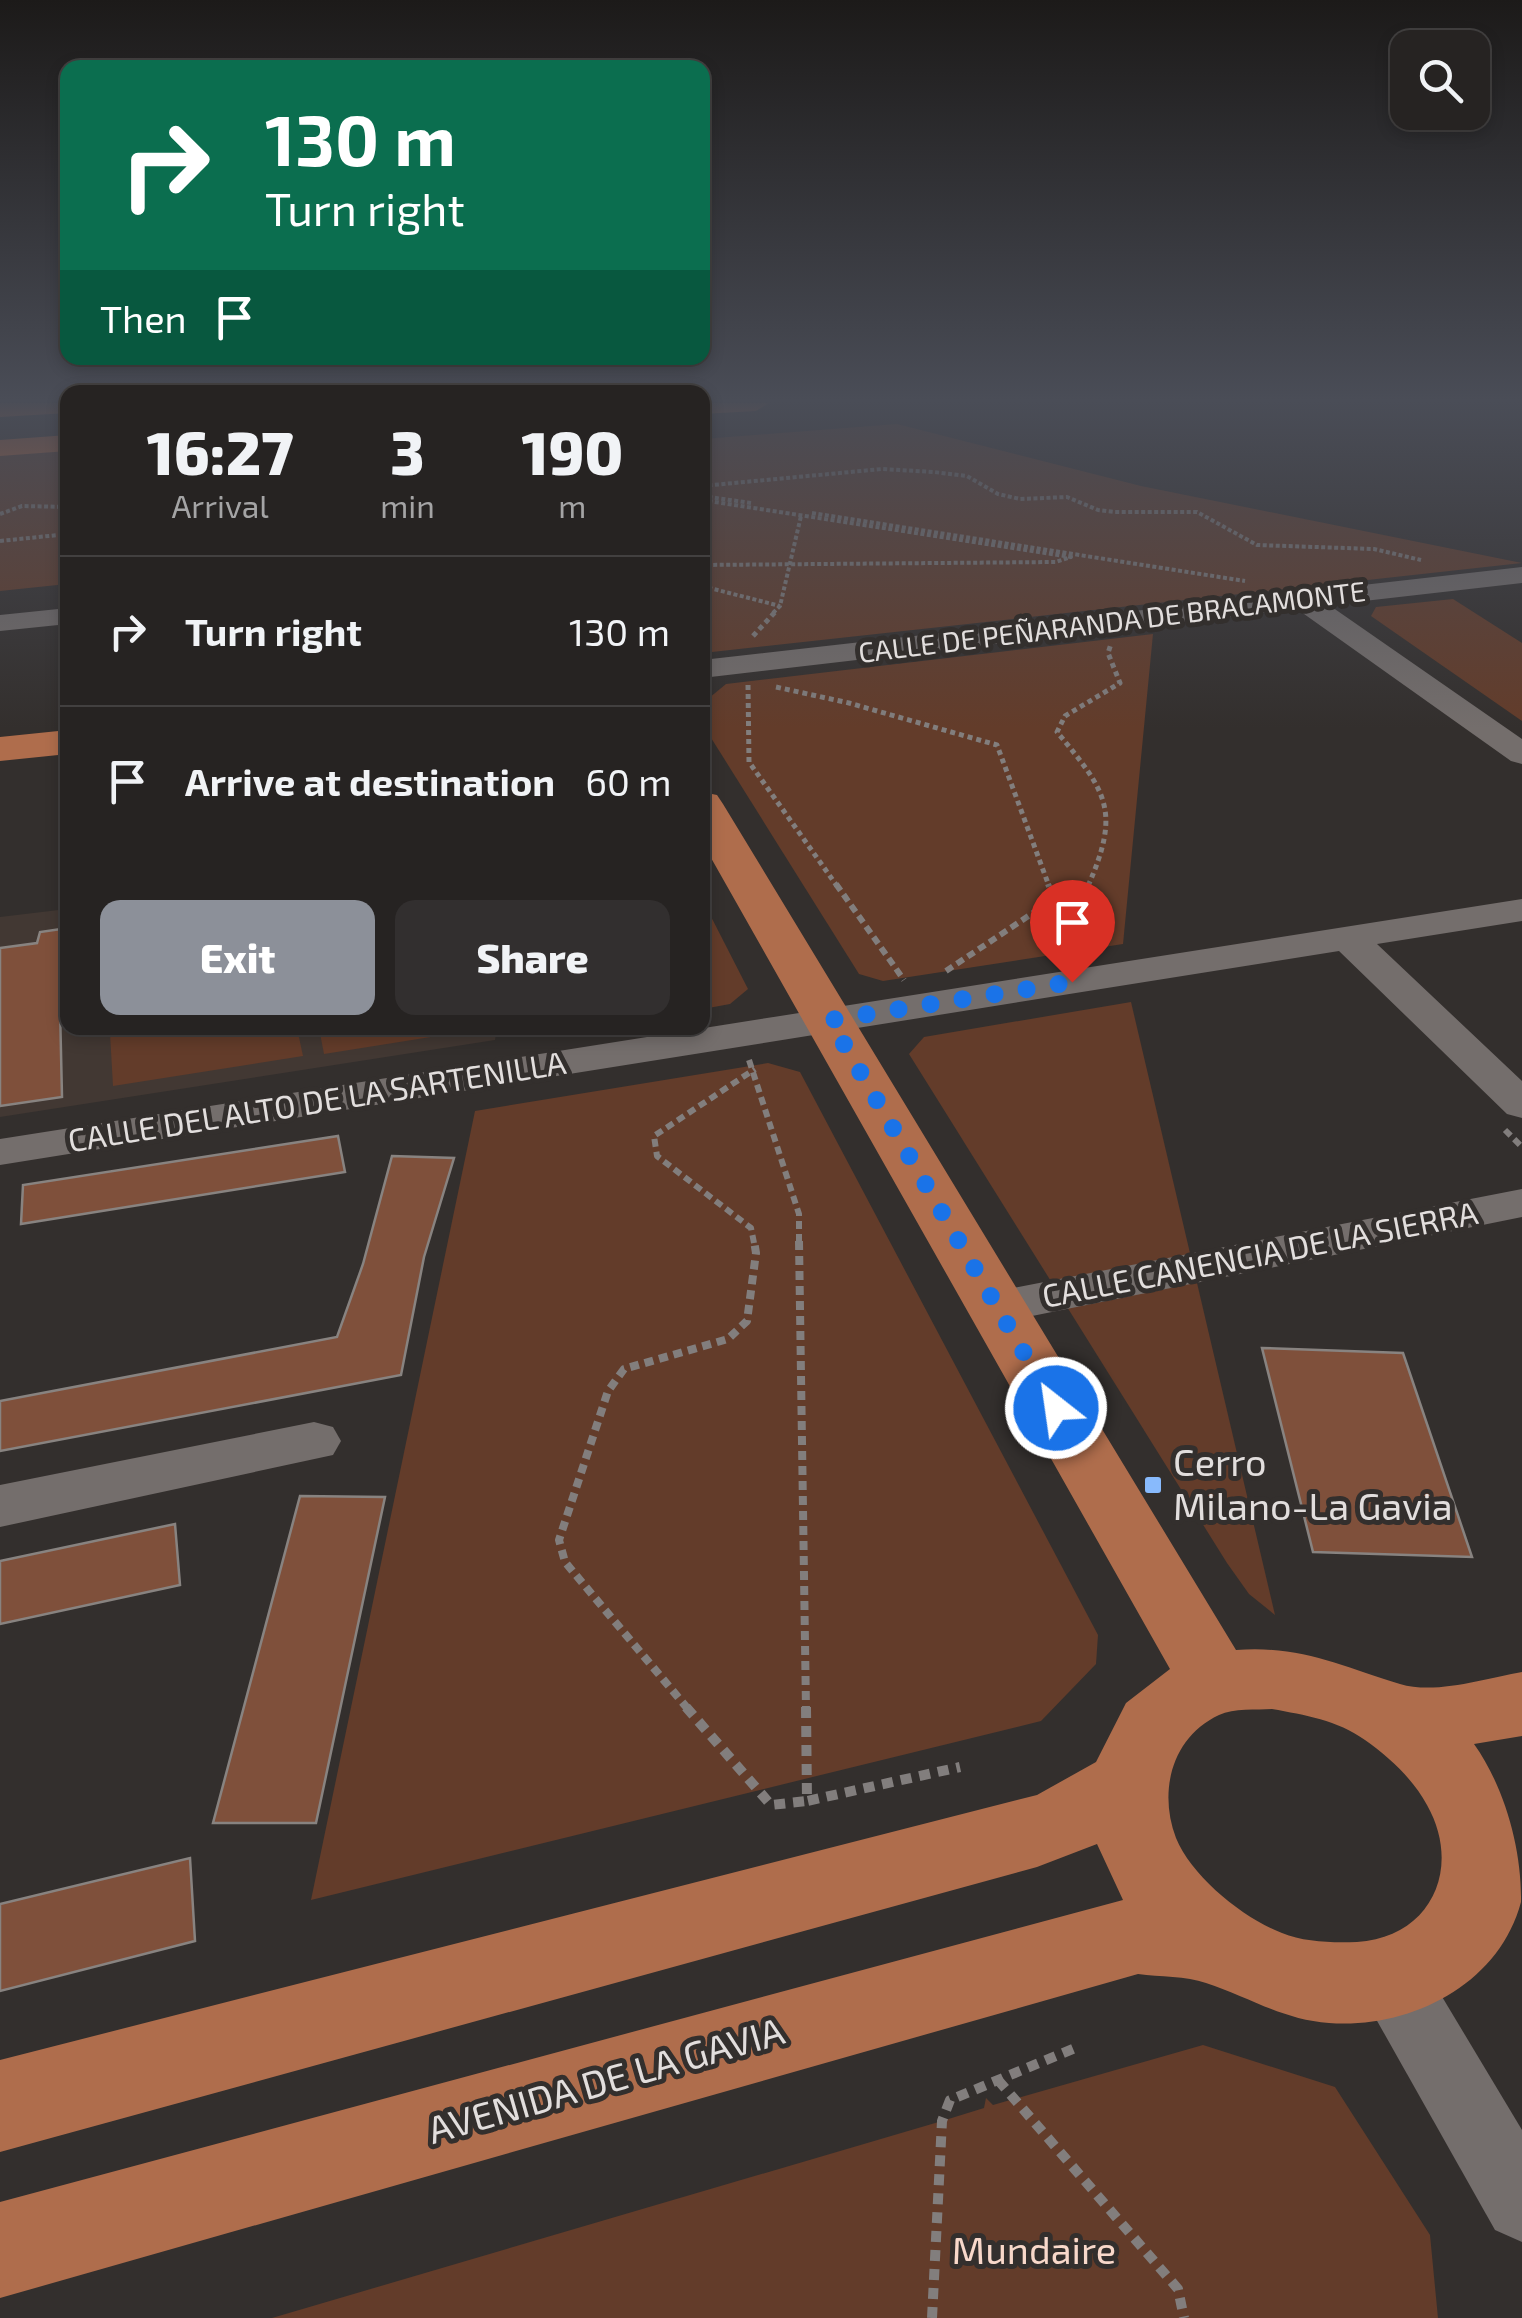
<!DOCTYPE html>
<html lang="en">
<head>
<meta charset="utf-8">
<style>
  body { margin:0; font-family:"Exo 2",sans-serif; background:#322f2f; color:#f1f3f6; height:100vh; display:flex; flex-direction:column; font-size:38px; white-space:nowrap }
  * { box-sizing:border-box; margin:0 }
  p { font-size:32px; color:#a4a4a5 }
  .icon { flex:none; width:55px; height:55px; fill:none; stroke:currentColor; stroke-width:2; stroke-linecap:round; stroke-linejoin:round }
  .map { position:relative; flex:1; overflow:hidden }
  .sheet { position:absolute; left:60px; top:385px; width:650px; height:650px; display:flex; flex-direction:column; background:#262322; border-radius:20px; box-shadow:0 5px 15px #0003,0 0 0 2px #424040 }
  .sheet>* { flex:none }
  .banner { position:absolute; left:60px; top:60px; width:650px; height:305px; border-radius:20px; box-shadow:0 5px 15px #0003,0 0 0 2px #424040; background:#0b6e4f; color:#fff; overflow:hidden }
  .tools { position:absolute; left:1390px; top:30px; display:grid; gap:20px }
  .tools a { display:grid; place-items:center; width:100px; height:100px; border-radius:20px; background:#262322; box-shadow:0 5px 15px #0003,0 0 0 2px #424040; font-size:50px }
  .pin { position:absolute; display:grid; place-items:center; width:85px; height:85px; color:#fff; margin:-102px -42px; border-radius:50% 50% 50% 0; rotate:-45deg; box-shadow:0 0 10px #0007 }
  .pin .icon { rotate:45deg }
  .me { position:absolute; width:110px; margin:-55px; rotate:330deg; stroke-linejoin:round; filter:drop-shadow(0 0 8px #0008) }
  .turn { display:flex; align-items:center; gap:35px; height:210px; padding:0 40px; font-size:45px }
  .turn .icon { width:130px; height:130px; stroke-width:2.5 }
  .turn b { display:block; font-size:70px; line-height:85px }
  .then { display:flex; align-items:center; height:95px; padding:0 40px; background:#0003; gap:20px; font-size:38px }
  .eta { display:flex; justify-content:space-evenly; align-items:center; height:170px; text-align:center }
  .eta b { font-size:60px; font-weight:800; line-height:70px }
  .action { display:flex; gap:20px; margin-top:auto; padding:20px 40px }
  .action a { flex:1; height:115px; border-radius:20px; background:#8c9099; color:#fff; font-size:40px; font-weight:800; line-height:115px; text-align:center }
  .action a+a { background:#322f2f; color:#f1f3f6 }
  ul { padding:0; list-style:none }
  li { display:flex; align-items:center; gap:30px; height:150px; padding:0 40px; border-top:2px solid #424040 }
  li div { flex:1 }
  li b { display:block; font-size:38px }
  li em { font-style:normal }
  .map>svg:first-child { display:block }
  .built { fill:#423833 }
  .green { fill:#633c2a }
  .building { fill:#7f503b; stroke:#888380; stroke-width:2.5 }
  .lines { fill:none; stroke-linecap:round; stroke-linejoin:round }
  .path-far4 { stroke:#827e7d; stroke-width:4; stroke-dasharray:4 2.5; stroke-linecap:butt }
  .path-far3 { stroke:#827e7d; stroke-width:5; stroke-dasharray:5 4; stroke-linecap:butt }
  .path-far2 { stroke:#827e7d; stroke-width:6; stroke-dasharray:8 5; stroke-linecap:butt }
  .path-far1 { stroke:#827e7d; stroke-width:8; stroke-dasharray:9 6; stroke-linecap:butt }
  .path { stroke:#827e7d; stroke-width:10; stroke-dasharray:11 8; stroke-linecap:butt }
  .minor { fill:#746e6c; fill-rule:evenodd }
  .major { fill:#af6d4c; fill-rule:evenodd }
  .highway { fill:#d76c37; fill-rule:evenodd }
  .route { stroke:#1a73e8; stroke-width:18; stroke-dasharray:0 32.4 }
  .poi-dot { fill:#88bafc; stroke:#332f2d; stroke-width:4 }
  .labels { text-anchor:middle; stroke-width:10; stroke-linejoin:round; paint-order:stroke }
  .far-street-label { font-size:28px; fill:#e2dedd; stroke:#332f2d }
  .street-label { font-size:32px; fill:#e2dedd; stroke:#332f2d }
  .near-poi-label { font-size:38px; fill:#e2dedd; stroke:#332f2d; text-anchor:start }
  .near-street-label { font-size:38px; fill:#e2dedd; stroke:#332f2d }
  .near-park-label { font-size:38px; fill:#f8d8ca; stroke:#332f2d }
</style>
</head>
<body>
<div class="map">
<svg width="1522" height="2318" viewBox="0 0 1522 2318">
  <rect width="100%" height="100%" fill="#332f2d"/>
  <polygon class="built" points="67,909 68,1028 497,1028 495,1040 0,1117 0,917"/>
  <g class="green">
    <polygon points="897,424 1141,486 1522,563 703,653 703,439"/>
    <polygon points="67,451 67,584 0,591 0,455"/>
    <polygon points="1453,599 1522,643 1522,721 1371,616 1376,607"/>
    <polygon points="1153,634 1123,944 883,981 859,974 703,725 703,703 726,684"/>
    <polygon points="703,901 748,989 730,1004 703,1009"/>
    <polygon points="1131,1002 1275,1615 1249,1594 1227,1563 909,1054 924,1037"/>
    <polygon points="148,1028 297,1028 303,1056 113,1086 110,1033"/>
    <polygon points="319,1028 435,1028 437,1036 324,1054"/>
    <polygon points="768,1063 800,1072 1098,1635 1096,1664 1041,1721 311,1900 475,1111"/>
    <polygon points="1203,2045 1335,2087 1430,2235 1438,2318 272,2318 942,2121 984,2108 986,2098 993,2105"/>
  </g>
  <g class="building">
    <polygon points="68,928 68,1007 60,1008 62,1097 0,1106 0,948 37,943 40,932"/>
    <polygon points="338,1136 345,1172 21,1224 23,1185"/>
    <polygon points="392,1156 454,1158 424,1257 401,1375 0,1451 0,1401 337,1337 363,1264"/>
    <polygon points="1262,1348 1403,1353 1472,1557 1313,1552"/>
    <polygon points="300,1496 385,1497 316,1823 213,1823"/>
    <polygon points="175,1524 180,1585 0,1624 0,1561"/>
    <polygon points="190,1858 195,1941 0,1991 0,1904"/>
  </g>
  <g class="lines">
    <g class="path-far4">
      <polyline points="702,486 882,469 934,472 967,476 998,494 1020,499 1067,497 1098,510 1115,512 1197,512 1257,545 1374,549 1421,560"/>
      <polyline points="702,496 751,503"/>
      <polyline points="702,500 1071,557 1056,562 702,565"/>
      <polyline points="812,513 1245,581"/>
      <polyline points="0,514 22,506 68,507"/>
      <polyline points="0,541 68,534"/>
      <polyline points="702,586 780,606"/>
      <polyline points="773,613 780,606 801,516"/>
    </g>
    <g class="path-far3">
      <polyline points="753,636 776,611"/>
      <polyline points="748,685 749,762 837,886"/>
      <polyline points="776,687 849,703 997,745 1049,886"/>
      <path d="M 1088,886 C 1121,811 1107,792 1057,732 L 1065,716 L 1120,683 L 1108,653 L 1111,644"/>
    </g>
    <g class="path-far2">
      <polyline points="836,884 904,980"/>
      <path d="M 1089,884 C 1078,909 1080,928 1091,953"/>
      <polyline points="946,971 1054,899 1048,884"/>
      <polyline points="749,1060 799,1214 799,1243"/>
      <polyline points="1505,1130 1522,1147"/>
      <polyline points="754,1243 751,1228 657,1156 654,1136 755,1069"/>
    </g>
    <g class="path-far1">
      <polyline points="799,1241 806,1709"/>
      <polyline points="688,1709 565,1562 559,1540 608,1391 624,1369 728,1339 747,1321 756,1253 754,1241"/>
    </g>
    <g class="path">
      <polyline points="686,1707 771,1805 807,1801"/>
      <polyline points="806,1707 807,1801 960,1767"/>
      <polyline points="998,2080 1178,2289 1184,2318"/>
      <polyline points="932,2318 942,2121 950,2100 1075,2048"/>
    </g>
    <g class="minor">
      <polygon points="1522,567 1522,583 1329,605 1522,739 1522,764 1511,761 1297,609 702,678 702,660"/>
      <polygon points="68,608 68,624 0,631 0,615"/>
      <polygon points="1522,899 1522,921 1377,944 1522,1081 1522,1118 1507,1114 1339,951 0,1165 0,1139"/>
      <polygon points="1522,1189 1522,1217 998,1323 980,1319 973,1307 980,1295 998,1291"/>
      <polygon points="314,1422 333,1427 341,1441 333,1455 0,1527 0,1485"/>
      <polygon points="1392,1946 1417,1955 1522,2130 1522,2242 1495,2230 1367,2003 1357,1979 1367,1955"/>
    </g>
    <g class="major">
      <polygon points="68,730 68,754 0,761 0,737"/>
      <path d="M 702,792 L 717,795 L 723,804 L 1236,1650 C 1300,1645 1341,1666 1400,1684 C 1436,1695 1486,1678 1522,1672 L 1522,1736 L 1474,1744 C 1504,1786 1522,1848 1521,1902 C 1499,1985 1410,2029 1329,2023 C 1283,2020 1249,1997 1206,1983 C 1186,1976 1160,1977 1138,1974 L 0,2298 L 0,2202 L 1123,1900 L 1097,1844 L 1037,1867 L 0,2152 L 0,2060 L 1037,1795 L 1096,1762 L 1126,1703 L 1170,1669 L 702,842 ZM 1272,1709 C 1305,1715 1337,1720 1365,1740 C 1389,1757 1413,1779 1427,1805 C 1463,1869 1430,1938 1357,1942 C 1332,1943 1304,1942 1282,1933 C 1243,1918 1192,1877 1176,1838 C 1158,1791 1172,1737 1219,1715 C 1234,1708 1256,1710 1272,1709 Z"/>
    </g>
    <g class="highway">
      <polygon points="0,403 68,403 68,413 0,417"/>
      <polygon points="702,403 769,403 756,411 702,414"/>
      <polygon points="68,435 68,451 0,456 0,440"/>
    </g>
  </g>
  <linearGradient id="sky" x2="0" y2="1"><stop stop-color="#1c1a19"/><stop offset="0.55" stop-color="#4a4d57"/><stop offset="1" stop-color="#4a4d57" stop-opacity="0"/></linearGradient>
  <rect width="1522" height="728" fill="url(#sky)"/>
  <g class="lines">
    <polyline class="route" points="1056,1408 830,1020 1072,982"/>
  </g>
  <rect class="poi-dot" x="1143" y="1475" width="20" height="20" rx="5"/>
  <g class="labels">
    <g class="far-street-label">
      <text transform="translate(1112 622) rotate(-7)" y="10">CALLE DE PEÑARANDA DE BRACAMONTE</text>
    </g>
    <g class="street-label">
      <text transform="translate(317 1102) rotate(-9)" y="11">CALLE DEL ALTO DE LA SARTENILLA</text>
      <text transform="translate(1260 1255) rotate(-11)" y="11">CALLE CANENCIA DE LA SIERRA</text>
    </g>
    <g class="near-poi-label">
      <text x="1173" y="1476">Cerro<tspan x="1173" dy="44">Milano-La Gavia</tspan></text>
    </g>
    <g class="near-street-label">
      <text transform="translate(606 2081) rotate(-16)" y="13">AVENIDA DE LA GAVIA</text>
    </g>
    <g class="near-park-label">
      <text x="1034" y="2264">Mundaire</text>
    </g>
  </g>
</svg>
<div class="tools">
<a><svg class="icon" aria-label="search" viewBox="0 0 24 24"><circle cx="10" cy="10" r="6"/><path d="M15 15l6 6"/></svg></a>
</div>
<div class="pin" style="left:1072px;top:982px;background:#d93025"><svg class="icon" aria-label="arrive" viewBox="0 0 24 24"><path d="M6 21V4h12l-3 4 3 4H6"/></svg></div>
<svg class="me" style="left:1056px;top:1408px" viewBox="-20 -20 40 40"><circle r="17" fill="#1a73e8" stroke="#fff" stroke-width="3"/><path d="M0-11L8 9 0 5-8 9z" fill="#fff"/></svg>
<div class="banner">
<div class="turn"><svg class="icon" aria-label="right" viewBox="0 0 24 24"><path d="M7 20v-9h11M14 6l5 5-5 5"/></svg><div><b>130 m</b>Turn right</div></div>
<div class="then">Then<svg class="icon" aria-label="arrive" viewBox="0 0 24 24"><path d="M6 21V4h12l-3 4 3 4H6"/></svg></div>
</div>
<section class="sheet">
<div class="eta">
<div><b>16:27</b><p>Arrival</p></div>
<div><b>3</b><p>min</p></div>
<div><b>190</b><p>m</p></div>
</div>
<ul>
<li><svg class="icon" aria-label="right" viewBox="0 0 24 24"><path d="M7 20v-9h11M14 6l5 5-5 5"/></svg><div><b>Turn right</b></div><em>130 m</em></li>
<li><svg class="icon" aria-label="arrive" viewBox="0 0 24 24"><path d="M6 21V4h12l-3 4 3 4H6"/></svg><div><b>Arrive at destination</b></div><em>60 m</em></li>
</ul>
<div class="action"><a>Exit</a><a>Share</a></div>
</section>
</div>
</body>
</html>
